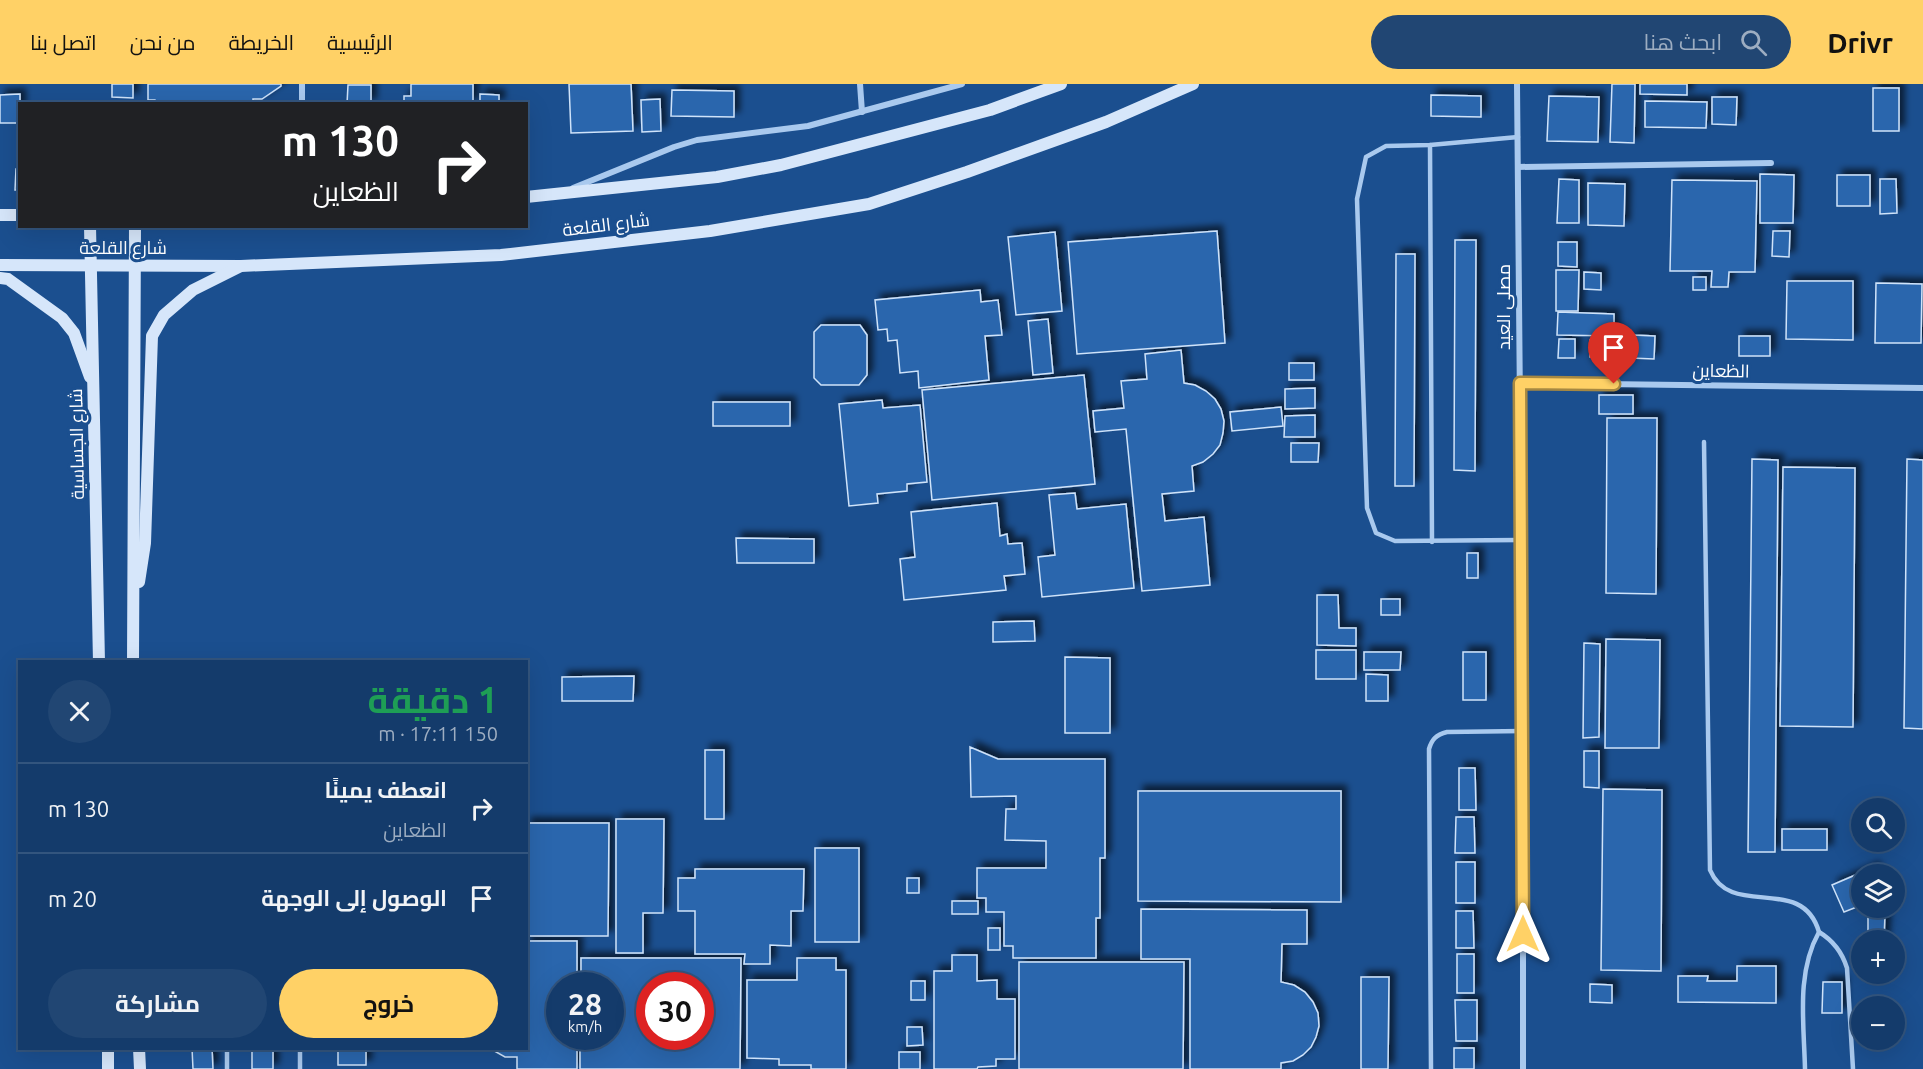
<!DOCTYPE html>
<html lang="ar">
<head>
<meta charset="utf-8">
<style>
  body { margin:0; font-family:Ubuntu,Cairo,sans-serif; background:#214673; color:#f1f3f6; direction:rtl; height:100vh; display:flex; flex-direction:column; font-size:22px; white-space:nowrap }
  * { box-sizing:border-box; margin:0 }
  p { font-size:20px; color:#9dadc1 }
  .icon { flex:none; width:33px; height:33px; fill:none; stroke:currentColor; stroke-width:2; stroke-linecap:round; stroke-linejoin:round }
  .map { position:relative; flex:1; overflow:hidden; direction:ltr }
  .panel { position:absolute; left:18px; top:576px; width:510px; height:390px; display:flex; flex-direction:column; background:#143b6b; border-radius:0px; box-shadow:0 6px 24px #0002,0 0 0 2px #33557e; direction:rtl }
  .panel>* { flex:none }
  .banner { position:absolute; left:18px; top:18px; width:510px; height:126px; border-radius:0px; box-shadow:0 6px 24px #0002,0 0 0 2px #33557e; direction:rtl; background:#202124; color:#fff; overflow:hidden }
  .buttons { position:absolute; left:1851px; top:714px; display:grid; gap:12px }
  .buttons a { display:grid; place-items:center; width:54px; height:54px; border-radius:50%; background:#143b6b; box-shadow:0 6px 24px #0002,0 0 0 2px #33557e; font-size:30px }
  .speed { position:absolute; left:546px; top:888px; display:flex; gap:12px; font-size:30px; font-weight:700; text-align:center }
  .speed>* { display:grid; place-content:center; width:78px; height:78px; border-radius:50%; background:#143b6b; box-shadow:0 6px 24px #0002,0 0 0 2px #33557e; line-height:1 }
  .speed small { font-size:15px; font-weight:400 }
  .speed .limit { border:9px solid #d22; background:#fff; color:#111 }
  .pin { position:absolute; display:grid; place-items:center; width:51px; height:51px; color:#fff; margin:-62px -26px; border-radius:50% 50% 50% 0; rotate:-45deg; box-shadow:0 0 6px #0007 }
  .pin .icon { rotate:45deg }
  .me { position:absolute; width:66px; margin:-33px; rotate:0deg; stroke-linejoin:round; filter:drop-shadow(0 0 4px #0008) }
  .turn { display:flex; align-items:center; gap:21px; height:126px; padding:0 30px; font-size:27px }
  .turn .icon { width:78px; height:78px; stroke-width:2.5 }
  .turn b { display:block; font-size:42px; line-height:51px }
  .round { display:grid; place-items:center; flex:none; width:63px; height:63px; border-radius:32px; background:#214673 }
  .headline { display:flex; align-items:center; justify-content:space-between; height:102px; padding:0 30px }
  h1 { font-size:36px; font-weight:700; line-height:45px; color:#1e9e55 }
  .cta { display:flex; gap:12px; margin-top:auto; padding:12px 30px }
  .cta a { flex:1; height:69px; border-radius:36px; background:#ffd166; color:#111; font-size:24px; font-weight:700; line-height:69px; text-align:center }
  .cta a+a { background:#214673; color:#f1f3f6 }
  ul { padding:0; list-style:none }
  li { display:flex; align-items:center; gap:18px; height:90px; padding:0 30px; border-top:2px solid #33557e }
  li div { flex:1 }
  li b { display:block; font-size:22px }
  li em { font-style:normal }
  header { display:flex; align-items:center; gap:36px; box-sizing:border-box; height:84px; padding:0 30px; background:#ffd166; color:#111 }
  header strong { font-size:28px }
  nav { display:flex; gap:33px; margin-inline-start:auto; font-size:21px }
  .search { width:420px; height:54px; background:#214673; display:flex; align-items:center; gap:15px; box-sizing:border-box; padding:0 21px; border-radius:33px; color:#9dadc1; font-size:22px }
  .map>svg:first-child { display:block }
  .building { fill:#2a66ad; stroke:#cfe3fa; stroke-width:1.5; fill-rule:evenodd; filter:url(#shadow) }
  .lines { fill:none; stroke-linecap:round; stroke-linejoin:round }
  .lane { stroke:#a9c9ee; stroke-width:4.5 }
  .street { stroke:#a9c9ee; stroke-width:6 }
  .secondary { stroke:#d6e6fa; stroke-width:12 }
  .route-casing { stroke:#a68842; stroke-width:15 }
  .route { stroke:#ffd166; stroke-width:10 }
  .labels { text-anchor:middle; stroke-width:6; stroke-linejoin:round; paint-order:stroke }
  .street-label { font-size:18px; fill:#fff; stroke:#1b4f8f }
</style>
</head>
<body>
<header>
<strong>Drivr</strong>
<div class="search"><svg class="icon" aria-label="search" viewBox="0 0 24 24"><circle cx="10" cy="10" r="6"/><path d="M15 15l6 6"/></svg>ابحث هنا</div>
<nav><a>الرئيسية</a><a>الخريطة</a><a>من نحن</a><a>اتصل بنا</a></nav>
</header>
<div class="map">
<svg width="1923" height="985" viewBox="0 0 1923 985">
  <defs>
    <filter id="shadow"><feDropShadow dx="5.5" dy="-5.5" stdDeviation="3" flood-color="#0009"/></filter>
  </defs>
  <rect width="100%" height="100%" fill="#1b4f8f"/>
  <g class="building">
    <polygon points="112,0 133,0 133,14 112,13"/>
    <polygon points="148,0 281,0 281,2 262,15 253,15 253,20 158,20 155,16 148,16"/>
    <polygon points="411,0 473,0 473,20 404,20 404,12 411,12"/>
    <polygon points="569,0 631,0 633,47 571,49"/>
    <polygon points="1612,0 1635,0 1634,59 1610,58"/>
    <polygon points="1640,0 1687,0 1687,11 1640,10"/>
    <polygon points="348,1 371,1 371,20 347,20"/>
    <rect x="1873" y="4" width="26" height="43"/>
    <polygon points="672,6 734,7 734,33 671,32"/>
    <polygon points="20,10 20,39 0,39 0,11"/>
    <polygon points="480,10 499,11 499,20 480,20"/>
    <polygon points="1431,11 1481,12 1481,33 1431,32"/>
    <polygon points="1549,12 1599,13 1598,58 1547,57"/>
    <polygon points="1712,13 1737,13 1736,41 1712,40"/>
    <polygon points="660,15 661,47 642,48 641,16"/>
    <polygon points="1645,17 1707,18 1706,44 1645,43"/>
    <polygon points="16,85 20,85 20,106 15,106"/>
    <polygon points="1760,90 1794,91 1793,139 1760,139"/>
    <rect x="1837" y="91" width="33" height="31"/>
    <polygon points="1559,95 1579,96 1579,139 1557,139"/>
    <polygon points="1880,95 1896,95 1897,129 1880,130"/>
    <polygon points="1672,96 1757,97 1755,188 1729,188 1728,203 1711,203 1712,187 1670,187"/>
    <polygon points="1588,99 1625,100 1624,142 1588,141"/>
    <polygon points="1217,147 1225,259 1077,270 1068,158"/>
    <polygon points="1773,147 1790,147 1789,173 1772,172"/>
    <polygon points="1055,148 1062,227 1016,231 1008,153"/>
    <polygon points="1455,156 1476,156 1475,387 1454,386"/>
    <polygon points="1558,158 1577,158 1577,183 1558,182"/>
    <polygon points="1396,170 1415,170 1414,402 1395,402"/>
    <polygon points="1556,186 1579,186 1578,227 1556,227"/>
    <polygon points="1584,188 1601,189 1601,206 1584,205"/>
    <rect x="1693" y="193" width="13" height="13"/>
    <polygon points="1787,197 1853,197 1853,256 1786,255"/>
    <polygon points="1876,199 1922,200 1921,259 1875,259"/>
    <polygon points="980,206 981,218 998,216 1002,251 985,252 989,296 919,304 918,287 900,289 897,256 888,257 887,245 878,246 875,216"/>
    <polygon points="1558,228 1614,230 1614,252 1557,251"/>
    <polygon points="1048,235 1053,289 1033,291 1028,237"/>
    <polygon points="821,241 860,241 867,251 867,291 859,301 821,301 814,294 814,248"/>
    <polygon points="1632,251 1655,252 1654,275 1631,274"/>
    <rect x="1739" y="252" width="31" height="20"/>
    <polygon points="1559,255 1575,255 1575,274 1558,274"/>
    <rect x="1590" y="256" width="27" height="17"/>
    <polygon points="1181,266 1184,299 1195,301 1206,307 1215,315 1221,325 1224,337 1223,349 1220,361 1213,370 1203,378 1192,382 1194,407 1162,410 1165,437 1204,433 1210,501 1142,507 1126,345 1095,348 1093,327 1124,324 1121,297 1147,295 1145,270"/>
    <rect x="1289" y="279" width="25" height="17"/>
    <polygon points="1084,291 1095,400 932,416 922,306"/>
    <polygon points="1315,304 1315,324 1285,325 1285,305"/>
    <rect x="1599" y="311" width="34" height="19"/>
    <polygon points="882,316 883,324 920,321 927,398 907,400 907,407 877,410 878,419 849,422 839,320"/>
    <rect x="713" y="318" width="77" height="24"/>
    <polygon points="1281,323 1283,342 1232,347 1230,328"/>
    <polygon points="1315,331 1315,353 1284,353 1285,332"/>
    <polygon points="1607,334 1657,334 1656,510 1606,509"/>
    <polygon points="1291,359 1319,359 1318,378 1291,378"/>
    <polygon points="1752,375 1778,376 1775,768 1748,768"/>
    <polygon points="1907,375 1923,376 1923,645 1904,644"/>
    <polygon points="1783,383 1855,384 1853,643 1780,642"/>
    <polygon points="1075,409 1077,425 1126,420 1134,504 1042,513 1038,473 1055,471 1049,411"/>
    <polygon points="997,419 1000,452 1007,450 1008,460 1022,459 1025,490 1004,492 1006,506 904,516 900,475 915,473 911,428"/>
    <polygon points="736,454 814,455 814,479 737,479"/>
    <rect x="1467" y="469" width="11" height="25"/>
    <polygon points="1317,511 1338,511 1339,544 1356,544 1356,562 1317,561"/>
    <rect x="1381" y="515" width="19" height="16"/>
    <polygon points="1034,537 1035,557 993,558 993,538"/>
    <polygon points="1606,555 1660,556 1659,664 1605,664"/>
    <polygon points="1584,559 1600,560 1599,653 1583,654"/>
    <rect x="1316" y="566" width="40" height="29"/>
    <polygon points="1364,568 1401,568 1400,586 1364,586"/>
    <rect x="1463" y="568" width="23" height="48"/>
    <polygon points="1065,573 1110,574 1110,649 1065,649"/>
    <polygon points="1366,590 1388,591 1388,617 1366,617"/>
    <polygon points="634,592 633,617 562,617 562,593"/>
    <polygon points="970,663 998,675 1105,675 1105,774 1100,774 1100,834 1096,834 1096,874 1013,874 1013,862 1004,862 1004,828 986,828 986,814 977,814 977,784 1046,784 1046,757 1005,756 1006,725 1016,725 1016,712 971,713"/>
    <rect x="705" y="666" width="19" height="69"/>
    <polygon points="1584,667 1599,667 1599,704 1584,703"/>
    <polygon points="1459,684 1475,684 1476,726 1459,726"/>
    <polygon points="1603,705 1662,706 1661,887 1601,886"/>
    <polygon points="1138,707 1341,707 1341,818 1138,817"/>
    <polygon points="1456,733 1474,733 1475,769 1455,769"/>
    <polygon points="616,735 664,735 663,829 643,829 643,869 616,869"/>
    <polygon points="526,739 609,739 608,852 526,852"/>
    <rect x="1782" y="745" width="45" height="21"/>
    <rect x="815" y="764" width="44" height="94"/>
    <rect x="1456" y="778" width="19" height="41"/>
    <polygon points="1874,783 1877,790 1862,790 1862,821 1844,828 1832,801"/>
    <polygon points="695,785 804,785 803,827 791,827 791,862 770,861 770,880 744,880 745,870 695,870 695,827 678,827 678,794 695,794"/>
    <rect x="907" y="794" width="12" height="15"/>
    <rect x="952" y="817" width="26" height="13"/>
    <polygon points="1141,825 1307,826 1307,860 1282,860 1281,898 1294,901 1305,908 1313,918 1318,929 1319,942 1316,953 1311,963 1303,971 1293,977 1281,979 1281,985 1190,985 1190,875 1141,875"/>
    <polygon points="1456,827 1473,827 1474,864 1456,864"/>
    <polygon points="1868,829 1885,830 1884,856 1868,856"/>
    <rect x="988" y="844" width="12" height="22"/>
    <polygon points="526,857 577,857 577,902 560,902 560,952 577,952 577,985 517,985 517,973 505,973 489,964 526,964"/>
    <rect x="1457" y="870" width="17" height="39"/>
    <polygon points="952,871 977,871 977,897 997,896 997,915 1015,915 1015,975 996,975 996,982 978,983 977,985 934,985 934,887 952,887"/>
    <path d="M 581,874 L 741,874 L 740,985 L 580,985 L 580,952 L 610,952 L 610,902 L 581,902 ZM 650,902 L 700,902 L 700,952 L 650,952 Z"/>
    <polygon points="797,874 836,874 836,886 846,886 846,985 811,985 811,981 779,981 779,975 747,974 747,896 797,896"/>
    <polygon points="1019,878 1184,878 1183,985 1019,985"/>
    <polygon points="1737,882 1776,882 1776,919 1678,918 1678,892 1708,892 1707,897 1737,897"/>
    <polygon points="1361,893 1389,893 1388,985 1361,985"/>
    <rect x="911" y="897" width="14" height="19"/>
    <polygon points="1823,898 1842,898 1842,929 1822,929"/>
    <polygon points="1590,900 1612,901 1612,919 1590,918"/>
    <polygon points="1455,916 1477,916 1477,957 1456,957"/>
    <polygon points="907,943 922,943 923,961 907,962"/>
    <polygon points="192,964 212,964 213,985 193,985"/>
    <rect x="252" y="964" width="21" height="21"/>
    <rect x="338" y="964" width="28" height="17"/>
    <rect x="1454" y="964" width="20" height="21"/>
    <rect x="899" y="968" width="21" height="17"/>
  </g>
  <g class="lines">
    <g class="lane">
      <polyline points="1518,53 1430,61 1386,62 1366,73 1357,115 1367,424 1376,449 1395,457 1520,456"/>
      <polyline points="1430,61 1432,458"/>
      <path d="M 1704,358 L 1710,786 C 1731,836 1802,789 1819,848 C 1834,857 1842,868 1847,884 L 1853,985"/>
      <polyline points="227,964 227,985"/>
      <polyline points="300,985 300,964"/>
      <path d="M 1431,985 L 1429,665 C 1432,655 1436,651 1447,648 L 1523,647"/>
      <path d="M 1805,985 C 1804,939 1796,889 1819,848"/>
    </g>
    <g class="street">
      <polyline points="302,0 302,20"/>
      <polyline points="860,0 862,28"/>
      <polyline points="1517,0 1523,647 1523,985"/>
      <polyline points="1518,83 1771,79"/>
      <polyline points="573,104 674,63 697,56 808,42 962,0"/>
      <polyline points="1520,299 1923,304"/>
    </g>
    <g class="secondary">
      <polyline points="526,113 717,93 781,81 990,26 1061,0"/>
      <polyline points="0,131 20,131"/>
      <polyline points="90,142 99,578"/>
      <polyline points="0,181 241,182 501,171 710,147 869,120 967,88 1106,38 1193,0"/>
      <polyline points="0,194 8,195 62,234 74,249 90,293"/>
      <polyline points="139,498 145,459 152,252 164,231 193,206 239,183"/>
      <polyline points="133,578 135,142"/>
      <polyline points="108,964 108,985"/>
      <polyline points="139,964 140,985"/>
    </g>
  </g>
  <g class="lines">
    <g class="route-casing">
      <polyline id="route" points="1523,850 1520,299 1614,300"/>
    </g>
    <use href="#route" class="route"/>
  </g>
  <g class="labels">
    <g class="street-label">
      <text transform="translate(606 141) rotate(-7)" y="6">شارع القلعة</text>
      <text x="123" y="170">شارع القلعة</text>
      <text transform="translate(1504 223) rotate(-90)" y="6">مصلى العيد</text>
      <text transform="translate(1721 287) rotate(1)" y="6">الظعاين</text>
      <text transform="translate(77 360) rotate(-91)" y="6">شارع الجساسية</text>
    </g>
  </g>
</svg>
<div class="buttons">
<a><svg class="icon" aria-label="search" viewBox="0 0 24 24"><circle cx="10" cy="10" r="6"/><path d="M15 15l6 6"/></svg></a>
<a><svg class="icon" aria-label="layers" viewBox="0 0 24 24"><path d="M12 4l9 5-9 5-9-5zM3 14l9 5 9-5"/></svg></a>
<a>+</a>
<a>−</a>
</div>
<div class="speed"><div>28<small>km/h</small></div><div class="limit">30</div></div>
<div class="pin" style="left:1614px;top:300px;background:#d93025"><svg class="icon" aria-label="arrive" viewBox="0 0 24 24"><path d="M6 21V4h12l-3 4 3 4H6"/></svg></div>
<svg class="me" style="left:1523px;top:850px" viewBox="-20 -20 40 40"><path d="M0-17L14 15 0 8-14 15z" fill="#ffd166" stroke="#fff" stroke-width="4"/></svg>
<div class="banner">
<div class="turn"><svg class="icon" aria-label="right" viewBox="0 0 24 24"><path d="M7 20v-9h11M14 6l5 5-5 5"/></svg><div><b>130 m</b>الظعاين</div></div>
</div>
<section class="panel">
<div class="headline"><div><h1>1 دقيقة</h1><p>150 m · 17:11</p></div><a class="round"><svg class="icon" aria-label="close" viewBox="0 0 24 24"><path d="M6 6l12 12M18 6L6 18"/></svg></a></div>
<ul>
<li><svg class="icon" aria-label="right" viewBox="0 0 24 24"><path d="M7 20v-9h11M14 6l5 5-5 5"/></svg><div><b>انعطف يمينًا</b><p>الظعاين</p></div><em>130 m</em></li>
<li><svg class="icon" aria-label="arrive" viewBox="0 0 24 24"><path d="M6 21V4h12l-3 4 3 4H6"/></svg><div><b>الوصول إلى الوجهة</b></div><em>20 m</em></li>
</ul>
<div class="cta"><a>خروج</a><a>مشاركة</a></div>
</section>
</div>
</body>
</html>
